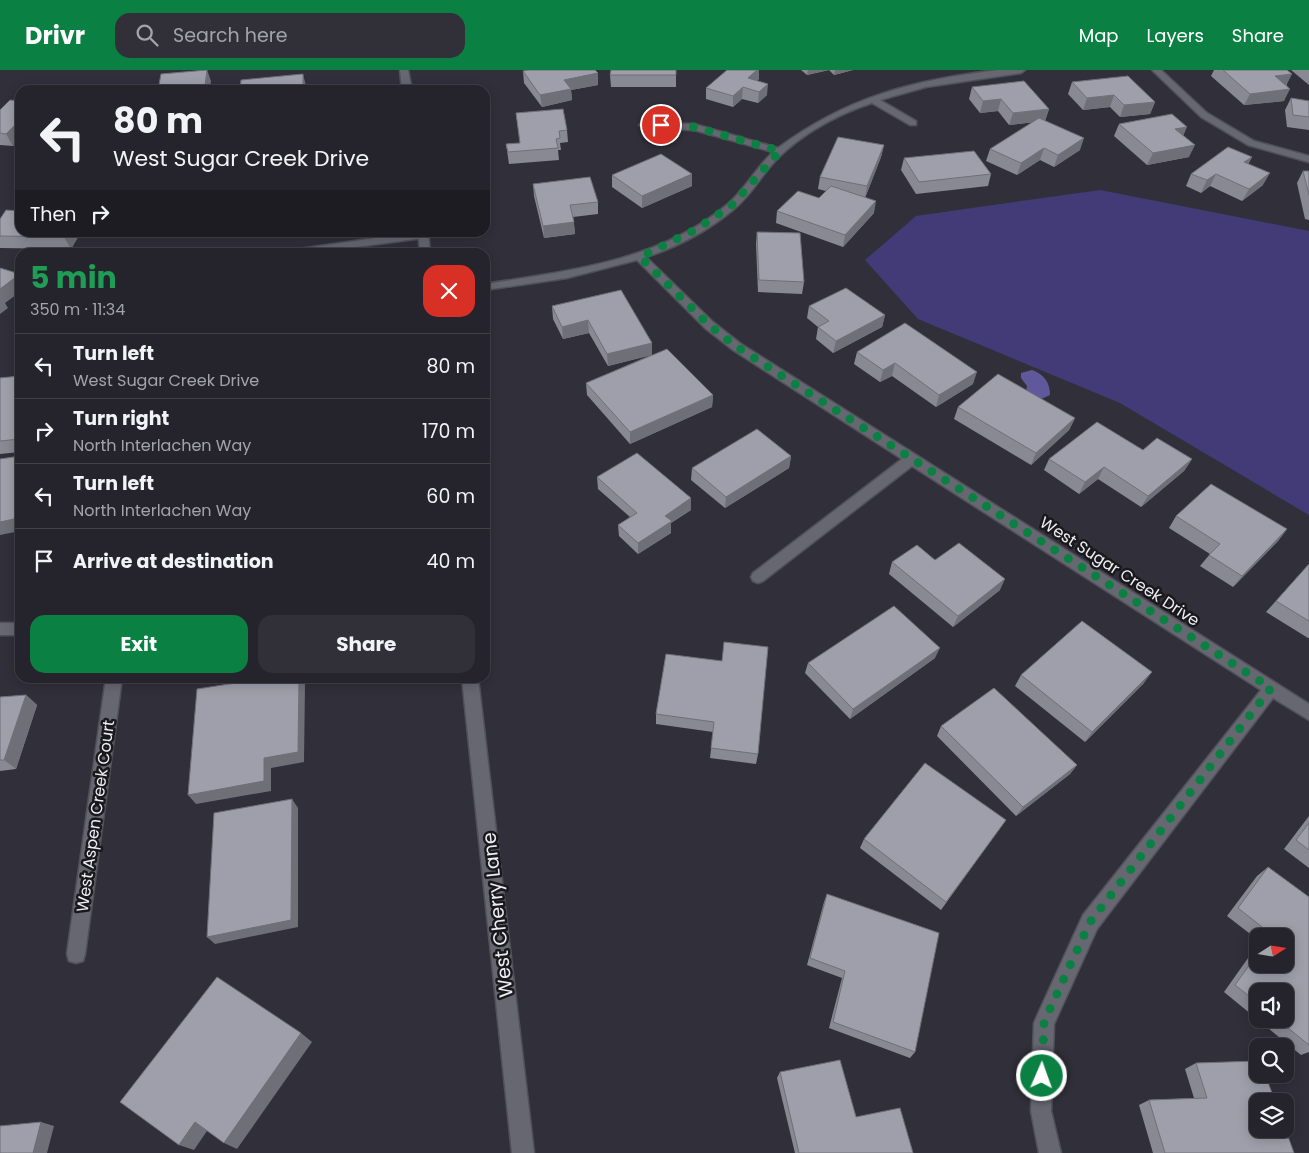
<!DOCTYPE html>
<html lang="en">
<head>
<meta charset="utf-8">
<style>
  body { margin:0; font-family:Poppins,sans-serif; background:#313038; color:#f1f3f6; height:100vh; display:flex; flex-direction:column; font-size:19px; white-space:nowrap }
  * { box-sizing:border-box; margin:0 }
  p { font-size:16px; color:#a3a4a9 }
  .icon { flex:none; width:28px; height:28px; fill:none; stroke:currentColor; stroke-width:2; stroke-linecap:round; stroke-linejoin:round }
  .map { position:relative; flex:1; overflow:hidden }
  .drawer { position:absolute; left:15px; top:178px; width:475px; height:435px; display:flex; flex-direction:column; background:#25242c; border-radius:15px; box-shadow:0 2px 12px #0003,0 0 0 1px #424148 }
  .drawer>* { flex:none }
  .banner { position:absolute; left:15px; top:15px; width:475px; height:152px; border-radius:15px; box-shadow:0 2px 12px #0003,0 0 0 1px #424148; background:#25242c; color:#f1f3f6; overflow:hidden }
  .needle { width:32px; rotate:78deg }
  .controls { position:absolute; left:1249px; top:858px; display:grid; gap:10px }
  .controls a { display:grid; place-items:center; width:45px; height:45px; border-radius:10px; background:#25242c; box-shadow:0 2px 12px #0003,0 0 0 1px #424148; font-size:25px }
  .pin { position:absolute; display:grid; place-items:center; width:42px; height:42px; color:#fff; margin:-21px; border:2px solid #fff; border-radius:50%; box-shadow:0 1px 5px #0007 }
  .me { position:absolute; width:55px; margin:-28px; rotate:2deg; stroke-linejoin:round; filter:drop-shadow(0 0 4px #0008) }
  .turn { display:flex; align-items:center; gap:18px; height:105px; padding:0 15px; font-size:22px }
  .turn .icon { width:65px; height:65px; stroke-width:2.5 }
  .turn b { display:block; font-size:35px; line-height:42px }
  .then { display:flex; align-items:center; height:48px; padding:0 15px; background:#0003; gap:10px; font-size:19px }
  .round { display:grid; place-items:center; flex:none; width:52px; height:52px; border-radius:15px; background:#313038 }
  .overview { display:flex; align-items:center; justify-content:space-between; height:85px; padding:0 15px }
  h1 { font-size:30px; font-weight:700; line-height:38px; color:#1e9e55 }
  .primary-button { display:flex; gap:10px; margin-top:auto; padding:10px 15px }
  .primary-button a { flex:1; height:58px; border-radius:15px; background:#0b8043; color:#fff; font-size:20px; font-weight:700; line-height:58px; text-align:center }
  .primary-button a+a { background:#313038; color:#f1f3f6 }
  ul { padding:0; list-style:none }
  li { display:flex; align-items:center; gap:15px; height:65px; padding:0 15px; border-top:1px solid #424148 }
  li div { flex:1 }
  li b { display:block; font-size:19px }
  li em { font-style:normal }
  header { display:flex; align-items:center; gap:30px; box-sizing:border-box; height:70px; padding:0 25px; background:#0b8043; color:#fff }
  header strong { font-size:24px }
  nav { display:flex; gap:28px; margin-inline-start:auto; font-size:18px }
  .search { width:350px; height:45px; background:#313038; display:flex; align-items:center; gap:12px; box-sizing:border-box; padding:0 18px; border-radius:15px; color:#a3a4a9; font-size:19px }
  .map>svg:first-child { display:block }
  .green { fill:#423b78 }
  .water { fill:#5f599c }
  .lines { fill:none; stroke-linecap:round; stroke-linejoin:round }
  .lane-casing { stroke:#505058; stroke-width:3 }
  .street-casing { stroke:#505058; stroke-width:3 }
  .secondary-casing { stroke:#505058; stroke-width:3 }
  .lane { fill:#676772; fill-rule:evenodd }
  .street { fill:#676772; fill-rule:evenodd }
  .secondary { fill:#676772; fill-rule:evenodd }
  .wall { fill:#898993; fill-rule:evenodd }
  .shaded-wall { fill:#6f6f78 }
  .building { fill:#9f9fab; stroke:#6f6f78 }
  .route { stroke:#0b8043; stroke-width:9; stroke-dasharray:0 16.2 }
  .labels { text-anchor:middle; stroke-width:5; stroke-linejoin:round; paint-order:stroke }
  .street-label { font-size:16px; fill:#eeeef4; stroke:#19191d }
  .near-street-label { font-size:19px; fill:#eeeef4; stroke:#19191d }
</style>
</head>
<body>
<header>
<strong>Drivr</strong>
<div class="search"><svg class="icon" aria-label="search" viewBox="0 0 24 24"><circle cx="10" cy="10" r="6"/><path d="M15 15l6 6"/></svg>Search here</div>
<nav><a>Map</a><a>Layers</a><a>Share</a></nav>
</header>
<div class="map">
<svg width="1309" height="1083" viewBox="0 0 1309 1083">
  <rect width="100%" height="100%" fill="#31303a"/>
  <polygon class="green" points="1100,120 1309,161 1309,445 1120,333 918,249 865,190 916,146"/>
  <path class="water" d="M 1032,300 C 1044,304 1050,313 1050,325 L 1037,331 L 1026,322 L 1027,316 L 1021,308 L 1021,303 Z"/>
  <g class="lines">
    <g class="lane-casing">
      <polygon id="lane" points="418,162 426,162 428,165 423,168 319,182 294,182 299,179"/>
    </g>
    <g class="street-casing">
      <g id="street">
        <path d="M 998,0 L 1025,0 L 1021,3 L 926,17 L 880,30 L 916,51 L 916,55 L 910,55 L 872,33 C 838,44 801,64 776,90 C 761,106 751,125 734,139 C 709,160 677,177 646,187 L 713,252 L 741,274 L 1309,634 L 1309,650 L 1273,628 L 1097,859 L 1054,954 L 1051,1041 L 1061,1083 L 1039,1083 L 1031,1041 L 1034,953 L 1037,946 L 1083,845 L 1261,620 L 912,396 L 763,511 L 758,513 L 753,511 L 751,507 L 753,503 L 902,389 L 733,280 L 705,258 L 637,190 L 567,208 L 485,220 L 485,214 C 568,201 661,191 728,134 C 745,119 756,98 773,82 L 694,60 L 644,58 L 639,55 L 641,53 L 694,54 L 778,78 C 847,27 913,10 998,0 Z"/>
        <polygon points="1152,0 1161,0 1207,43 1254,71 1309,86 1309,92 1248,75 1201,47"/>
        <polygon points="106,608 122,608 85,884 83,891 76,893 69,891 67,884"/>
      </g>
    </g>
    <g class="secondary-casing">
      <g id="secondary">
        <polygon points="400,0 408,0 412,20 402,20"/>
        <polygon points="418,162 428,162 430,182 420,182"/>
        <rect x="0" y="553" width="20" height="12"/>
        <polygon points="462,608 478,608 534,1083 512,1083"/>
      </g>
    </g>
    <use href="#lane" class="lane"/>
    <use href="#street" class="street"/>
    <use href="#secondary" class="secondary"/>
  </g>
  <g class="wall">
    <polygon points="676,0 676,17 611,17 610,5"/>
    <polygon points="801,0 853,0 834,5 829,0 807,5"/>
    <polygon points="1214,0 1287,0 1287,16 1284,31 1244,35 1211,6"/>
    <polygon points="1291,0 1309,0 1309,15"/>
    <polygon points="523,1 598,15 571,20 572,30 542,37 524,13"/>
    <polygon points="759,9 757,11 767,25 758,33 742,29 733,37 706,29 706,18"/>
    <polygon points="1072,12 1155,32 1150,44 1120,47 1110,37 1083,40 1068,24"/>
    <polygon points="972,17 1049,39 1045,51 1044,51 1080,80 1054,97 1040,90 1017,105 986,91 990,79 1034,52 1009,55 998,41 980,43 969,29"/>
    <polygon points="1291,28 1309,31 1309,60 1287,57 1285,40"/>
    <polygon points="20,31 20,69 13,76 0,75 0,40"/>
    <polygon points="516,43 567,60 568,72 560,73 561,80 558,80 559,90 509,94 506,74 520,73"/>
    <polygon points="1119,54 1183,66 1189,87 1147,95 1114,66"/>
    <polygon points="884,75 881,87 865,128 874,143 843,177 776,153 777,141 819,128 826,121 818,119 820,107"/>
    <polygon points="1252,87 1248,94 1263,115 1242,131 1210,116 1201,123 1186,116 1191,104"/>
    <polygon points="904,88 991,104 988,116 916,124 901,100"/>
    <polygon points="1303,101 1309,101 1309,150 1305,149 1297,113"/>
    <polygon points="612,105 692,116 642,138 612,117"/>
    <polygon points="533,114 598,132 598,144 573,147 575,164 544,168 534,126"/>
    <polygon points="0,149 81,162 71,179 0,178"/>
    <polygon points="757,162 804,212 802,224 758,222 756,174"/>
    <polygon points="552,236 652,273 652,285 713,325 712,337 630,374 587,325 586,313 651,285 608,296 589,263 563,269 553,249"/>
    <polygon points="809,236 885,245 882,257 833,283 816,269 818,257 807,248"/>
    <polygon points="857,282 973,314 936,337 892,306 880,312 854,294"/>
    <polygon points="20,306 20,382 0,384 0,308"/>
    <polygon points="958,337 1075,348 1069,360 1031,395 954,349"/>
    <polygon points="791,386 789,398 725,438 691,410 692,398"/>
    <polygon points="1049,389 1192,389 1184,401 1141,437 1098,409 1079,424 1044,400"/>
    <polygon points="597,407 691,440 671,453 671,463 638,484 619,466 618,455 630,447 598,419"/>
    <polygon points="1176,446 1287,459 1278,471 1233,517 1200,496 1210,484 1169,458"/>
    <polygon points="935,490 1000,520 953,557 889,504 892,492"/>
    <polygon points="1309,494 1309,568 1308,568 1266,542"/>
    <polygon points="666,584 758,684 756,694 710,688 713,662 656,654 656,644"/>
    <polygon points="935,588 850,649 805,603 808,593"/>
    <polygon points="1021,605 1144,613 1085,672 1015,616"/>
    <polygon points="26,625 37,635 16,699 0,701 0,627"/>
    <polygon points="941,656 1077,695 1070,704 1016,746 937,666"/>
    <polygon points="1309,746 1309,798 1284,779"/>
    <polygon points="1006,750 941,840 860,778 864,769"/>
    <path d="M 1268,797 L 1309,827 L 1309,982 L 1301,985 L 1224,922 L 1258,874 L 1258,894 L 1285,866 L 1258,866 L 1258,870 L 1227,846 L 1257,806 ZM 1258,921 L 1285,949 L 1258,949 Z"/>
    <polygon points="827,824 915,982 910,988 829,958 842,908 807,895 824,832"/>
    <polygon points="1196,993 1294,1083 1153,1083 1139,1035 1149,1030 1194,1028 1185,999"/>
    <polygon points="780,1002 856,1047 913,1083 795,1083 777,1008"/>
  </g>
  <g class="shaded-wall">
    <polygon points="207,0 211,11 210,20 161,20"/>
    <polygon points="757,0 759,0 759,9 748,19 748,8"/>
    <polygon points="808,0 829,0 807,5"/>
    <polygon points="835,0 853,0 834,5"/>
    <polygon points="598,3 598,15 571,20 572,30 542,37 540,25 564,10"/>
    <polygon points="303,4 306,16 306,20 303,20"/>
    <polygon points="1292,4 1286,16 1275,6"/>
    <polygon points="768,14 767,25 758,33 759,22"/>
    <polygon points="743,17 742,29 733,37 733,26"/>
    <polygon points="1290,19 1284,31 1244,35 1250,24"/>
    <polygon points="1114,25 1110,37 1083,40 1087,28"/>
    <polygon points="1001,29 998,41 980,43 983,31"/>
    <polygon points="1155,32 1150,44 1120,47 1124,35"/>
    <polygon points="1049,39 1045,51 1009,55 1013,43"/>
    <polygon points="14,56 20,66 20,69 13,76 6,64"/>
    <polygon points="1187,57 1182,69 1175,59"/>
    <polygon points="1084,68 1080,80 1054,97 1058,85"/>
    <polygon points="884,75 881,87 865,128 867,116"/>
    <polygon points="1195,75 1189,87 1147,95 1153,83"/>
    <polygon points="1044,78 1040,90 1017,105 1021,93"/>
    <polygon points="1252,87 1246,99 1244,92"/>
    <polygon points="1270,103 1263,115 1242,131 1249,119"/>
    <polygon points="692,104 692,116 642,138 642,126"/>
    <polygon points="1216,104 1210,116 1201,123 1207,110"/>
    <polygon points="876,131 874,143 843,177 845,165"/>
    <polygon points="574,152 575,164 544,168 543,156"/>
    <polygon points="67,162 81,162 71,179 64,167"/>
    <polygon points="20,204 20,222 5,233 8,238 0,244 0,219"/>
    <polygon points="885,245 882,257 833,283 836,271"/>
    <polygon points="588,250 589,263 563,269 562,257"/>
    <polygon points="652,273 652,285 608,296 607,284"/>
    <polygon points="895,293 892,306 880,312 883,300"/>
    <polygon points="977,302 973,314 936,337 939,325"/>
    <polygon points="20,323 20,341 16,335"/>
    <polygon points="713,325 712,337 630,374 630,362"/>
    <polygon points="1075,348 1069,360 1031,395 1036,383"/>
    <polygon points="791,386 789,398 725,438 726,427"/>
    <polygon points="1192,389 1184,401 1141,437 1148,426"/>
    <polygon points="1104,397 1098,409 1079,424 1085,412"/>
    <polygon points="20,420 20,461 0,465 0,452"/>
    <polygon points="691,428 691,440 671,453 671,463 638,484 638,473 665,446"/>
    <polygon points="1287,459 1278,471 1233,517 1242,506"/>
    <polygon points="1005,509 1000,520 953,557 958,546"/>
    <polygon points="940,578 935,588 850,649 853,639"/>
    <polygon points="1152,602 1144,613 1085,672 1092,662"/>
    <polygon points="299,608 302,608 305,613 304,692 271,698 271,721 196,734 188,725 264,688"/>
    <polygon points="26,625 37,635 16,699 4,690"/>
    <polygon points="1077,695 1070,704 1016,746 1023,737"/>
    <polygon points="292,729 298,738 298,857 215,874 207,867"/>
    <polygon points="301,963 312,972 237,1079 224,1073"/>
    <polygon points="41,1052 54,1056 47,1083 33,1083"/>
    <polygon points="195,1052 209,1058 194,1080 179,1075"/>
  </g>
  <g class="building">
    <polygon points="207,0 205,16 158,20 161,4"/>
    <polygon points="528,0 595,0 598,3 564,10 571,19 540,25 523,1"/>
    <polygon points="611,0 676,0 676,5 610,5"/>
    <polygon points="727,0 757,0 748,8 768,14 759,22 743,17 733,26 706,18"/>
    <polygon points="1223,0 1287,0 1292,4 1275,6 1290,19 1250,24"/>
    <polygon points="303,4 303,20 240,20 241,10"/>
    <polygon points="1128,6 1155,32 1124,35 1114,25 1087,28 1072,12"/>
    <polygon points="1024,11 1049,39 1013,43 1001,29 983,31 972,17"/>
    <polygon points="1291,28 1309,31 1309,47 1293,45"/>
    <polygon points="10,30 20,31 20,56 14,56 6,64 0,63 0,40"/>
    <polygon points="563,39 567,60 559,61 560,68 556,69 558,78 508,82 506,74 520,73 516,43"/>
    <polygon points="1172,44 1187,57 1175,59 1195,75 1153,83 1119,54"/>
    <polygon points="1039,48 1084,68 1058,85 1044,78 1021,93 990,79"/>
    <polygon points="838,67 884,75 867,116 820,107"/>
    <polygon points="1228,77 1252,87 1244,92 1270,103 1249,119 1216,104 1207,110 1191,104"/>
    <polygon points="974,81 991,104 919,112 904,88"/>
    <polygon points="661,84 692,104 642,126 612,105"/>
    <polygon points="1303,101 1309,101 1309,125"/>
    <polygon points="590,107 598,132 570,135 574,152 543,156 533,114"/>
    <polygon points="831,116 876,131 845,165 777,141 798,121 819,128"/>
    <polygon points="6,140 20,141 20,162 67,162 64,167 0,166 0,149"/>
    <polygon points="757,162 800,163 804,212 759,210"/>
    <polygon points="0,198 20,204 0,219"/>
    <polygon points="846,218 885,245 836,271 818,257 829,251 809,236"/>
    <polygon points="621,220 652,273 607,284 588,250 562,257 552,236"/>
    <polygon points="905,253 977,302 939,325 895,293 883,300 857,282"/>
    <polygon points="667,279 713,325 630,362 586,313"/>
    <polygon points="998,304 1075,348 1036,383 958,337"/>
    <polygon points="20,306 20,323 16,335 20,335 20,369 0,371 0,308"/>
    <polygon points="1097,352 1143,380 1157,368 1192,389 1148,426 1104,397 1085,412 1049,389"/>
    <polygon points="757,359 791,386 726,427 692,398"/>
    <polygon points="637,383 691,428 665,446 672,451 638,473 618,455 637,443 597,407"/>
    <polygon points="20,386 20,420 14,449 0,452 0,389"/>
    <polygon points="1211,414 1287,459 1242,506 1209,485 1220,474 1176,446"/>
    <polygon points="959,473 1005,509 958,546 892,492 917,475 935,490"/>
    <polygon points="1309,494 1309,551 1276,531"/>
    <polygon points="894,536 940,578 853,639 808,593"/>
    <polygon points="1082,551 1152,602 1092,662 1021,605"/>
    <polygon points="724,572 768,577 758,684 711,678 714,652 656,644 666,584 722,591"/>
    <polygon points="268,608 299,608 298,682 264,688 264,711 188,725 197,619"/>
    <polygon points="994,618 1077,695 1023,737 941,656"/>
    <polygon points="26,625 4,690 0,690 0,627"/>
    <polygon points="925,693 1006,750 946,832 864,769"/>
    <polygon points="292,729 291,850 207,867 214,743"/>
    <polygon points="1309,753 1309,780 1296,770"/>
    <polygon points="1268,797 1309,827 1309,975 1277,949 1285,949 1285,921 1258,921 1258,933 1235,915 1258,883 1258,894 1285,894 1285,866 1269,866 1271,864 1238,838"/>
    <polygon points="827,824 939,863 915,982 833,952 845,901 810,888"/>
    <polygon points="217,907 301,963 224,1073 195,1052 179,1075 120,1032"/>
    <polygon points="840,990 856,1047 900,1038 913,1083 799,1083 780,1002"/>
    <polygon points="1258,991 1258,1004 1265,1004 1275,1031 1258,1031 1258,1059 1285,1058 1294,1083 1165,1083 1149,1030 1207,1028 1196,993"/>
    <polygon points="41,1052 33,1083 0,1083 0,1056"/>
  </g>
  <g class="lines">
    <polyline class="route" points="661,55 694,57 780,81 731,136 695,160 640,187 709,255 737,277 1271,618 1090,852 1044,952 1042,1006"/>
  </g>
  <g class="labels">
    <g class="street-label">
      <text transform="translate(1120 501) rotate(33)" y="6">West Sugar Creek Drive</text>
      <text transform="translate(95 746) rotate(-82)" y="6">West Aspen Creek Court</text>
    </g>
    <g class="near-street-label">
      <text transform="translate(497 845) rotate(-96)" y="7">West Cherry Lane</text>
    </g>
  </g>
</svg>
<div class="controls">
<a><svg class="needle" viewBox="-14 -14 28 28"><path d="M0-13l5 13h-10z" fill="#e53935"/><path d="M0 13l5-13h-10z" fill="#a3a4a9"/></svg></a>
<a><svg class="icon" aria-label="sound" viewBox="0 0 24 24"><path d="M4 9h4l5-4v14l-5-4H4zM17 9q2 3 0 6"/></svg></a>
<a><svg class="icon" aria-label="search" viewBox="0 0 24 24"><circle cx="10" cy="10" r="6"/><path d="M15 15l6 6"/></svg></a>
<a><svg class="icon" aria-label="layers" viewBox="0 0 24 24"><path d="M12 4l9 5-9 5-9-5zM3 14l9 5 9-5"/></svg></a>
</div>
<div class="pin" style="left:661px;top:55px;background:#d93025"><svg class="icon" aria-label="arrive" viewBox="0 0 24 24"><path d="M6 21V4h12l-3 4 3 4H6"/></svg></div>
<svg class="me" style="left:1042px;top:1006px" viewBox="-20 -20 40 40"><circle r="17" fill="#0b8043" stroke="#fff" stroke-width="3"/><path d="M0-11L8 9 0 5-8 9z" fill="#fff"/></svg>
<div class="banner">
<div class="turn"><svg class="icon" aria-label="left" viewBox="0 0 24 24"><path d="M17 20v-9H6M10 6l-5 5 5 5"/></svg><div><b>80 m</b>West Sugar Creek Drive</div></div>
<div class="then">Then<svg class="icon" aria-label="right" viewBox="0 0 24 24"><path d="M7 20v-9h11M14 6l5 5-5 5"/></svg></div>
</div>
<section class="drawer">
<div class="overview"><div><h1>5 min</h1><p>350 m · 11:34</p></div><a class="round" style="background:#d93025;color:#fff"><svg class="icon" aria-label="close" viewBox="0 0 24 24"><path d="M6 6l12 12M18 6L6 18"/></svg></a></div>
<ul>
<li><svg class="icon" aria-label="left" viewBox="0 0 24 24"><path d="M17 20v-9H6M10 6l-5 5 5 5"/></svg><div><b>Turn left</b><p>West Sugar Creek Drive</p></div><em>80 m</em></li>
<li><svg class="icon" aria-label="right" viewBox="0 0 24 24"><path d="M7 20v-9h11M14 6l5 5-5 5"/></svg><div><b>Turn right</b><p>North Interlachen Way</p></div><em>170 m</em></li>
<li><svg class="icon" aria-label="left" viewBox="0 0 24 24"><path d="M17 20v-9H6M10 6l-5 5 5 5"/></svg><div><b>Turn left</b><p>North Interlachen Way</p></div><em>60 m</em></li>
<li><svg class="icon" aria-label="arrive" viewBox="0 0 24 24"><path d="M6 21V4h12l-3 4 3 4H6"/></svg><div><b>Arrive at destination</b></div><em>40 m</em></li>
</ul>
<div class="primary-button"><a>Exit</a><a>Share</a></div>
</section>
</div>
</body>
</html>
